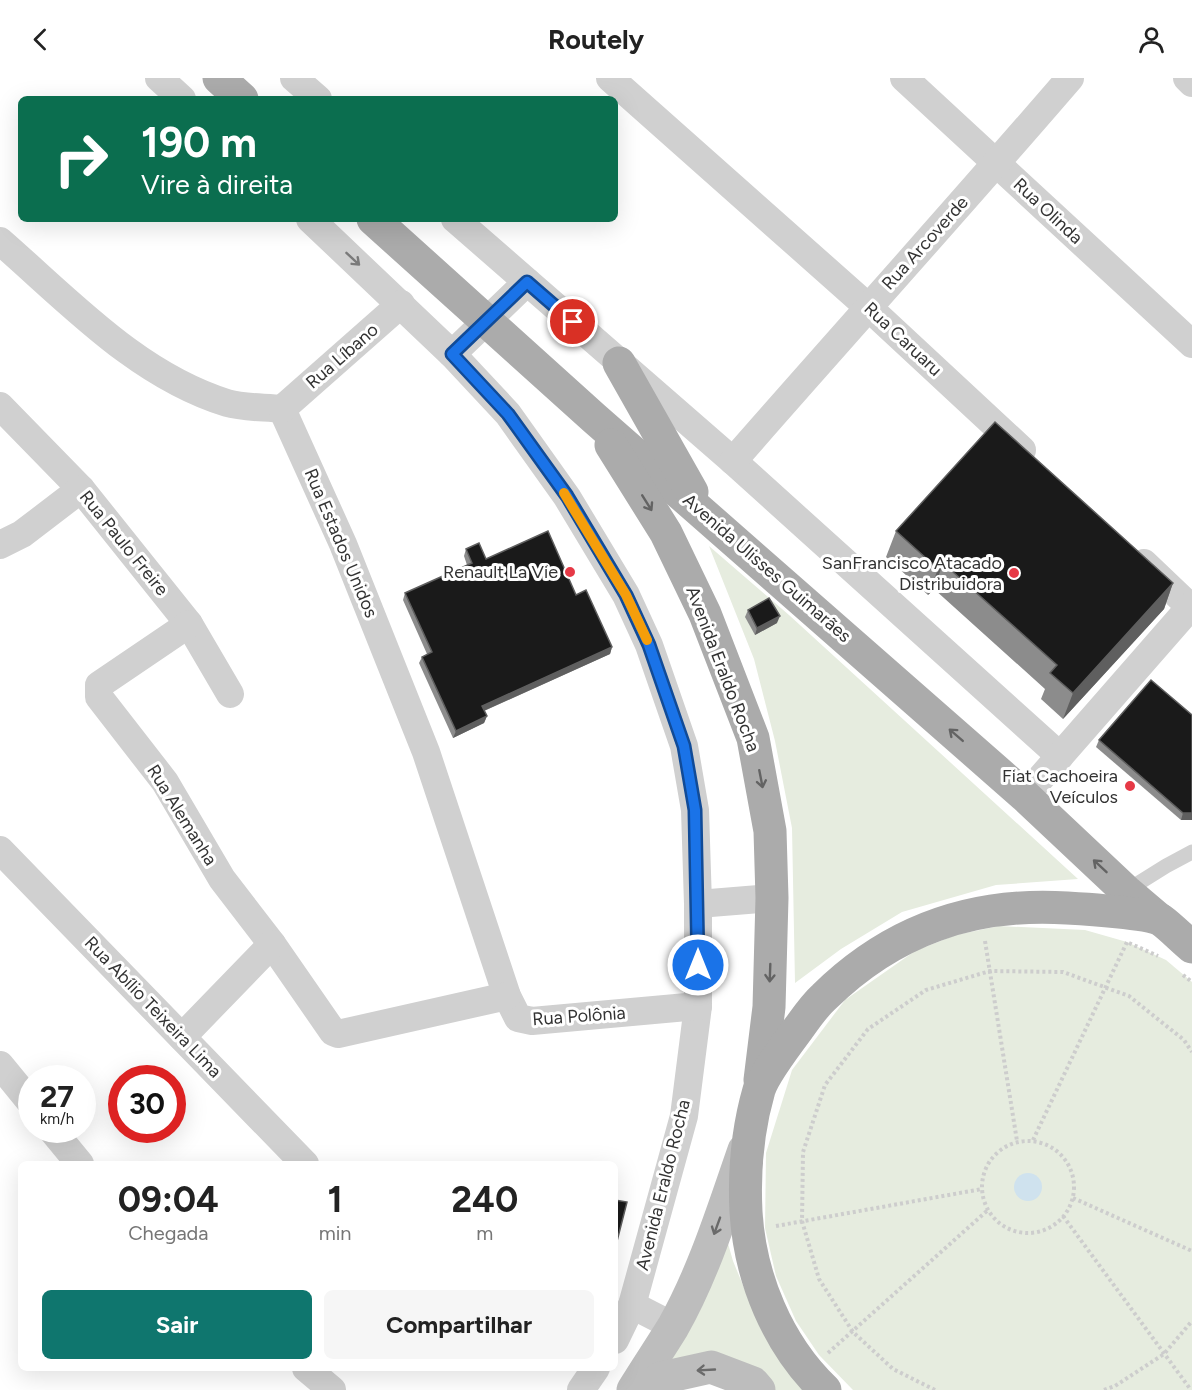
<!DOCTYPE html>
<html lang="pt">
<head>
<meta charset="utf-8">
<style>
  body { margin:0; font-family:Figtree,sans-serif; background:#f6f6f6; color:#222; height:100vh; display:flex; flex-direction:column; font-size:22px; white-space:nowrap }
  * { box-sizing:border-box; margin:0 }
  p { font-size:20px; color:#767676 }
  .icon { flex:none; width:33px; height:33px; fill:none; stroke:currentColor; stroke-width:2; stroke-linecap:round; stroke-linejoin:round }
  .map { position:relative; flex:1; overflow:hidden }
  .drawer { position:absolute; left:18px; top:1083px; width:600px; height:210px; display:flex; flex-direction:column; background:#fff; border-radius:9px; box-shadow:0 6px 24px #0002 }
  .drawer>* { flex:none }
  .top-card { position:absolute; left:18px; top:18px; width:600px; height:126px; border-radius:9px; box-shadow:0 6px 24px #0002; background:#0b6e4f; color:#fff; overflow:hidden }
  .speed { position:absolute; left:18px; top:987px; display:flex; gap:12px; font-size:30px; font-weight:700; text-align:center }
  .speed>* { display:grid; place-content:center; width:78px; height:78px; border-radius:50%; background:#fff; box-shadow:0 6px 24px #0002; line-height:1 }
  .speed small { font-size:15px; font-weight:400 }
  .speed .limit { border:9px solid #d22; background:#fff; color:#111 }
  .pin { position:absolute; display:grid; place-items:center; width:51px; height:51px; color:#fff; margin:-26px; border:3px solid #fff; border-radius:50%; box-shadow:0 2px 6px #0007 }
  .me { position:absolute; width:66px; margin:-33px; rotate:0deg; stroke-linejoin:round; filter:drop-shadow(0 0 4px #0008) }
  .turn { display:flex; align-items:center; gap:21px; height:126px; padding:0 24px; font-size:27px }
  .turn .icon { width:78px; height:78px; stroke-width:2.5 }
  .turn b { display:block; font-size:42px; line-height:51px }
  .eta { display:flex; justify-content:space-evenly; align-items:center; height:102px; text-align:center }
  .eta b { font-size:36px; font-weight:700; line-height:42px }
  .action { display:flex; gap:12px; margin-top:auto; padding:12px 24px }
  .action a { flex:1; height:69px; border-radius:9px; background:#0f766e; color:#fff; font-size:24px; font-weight:700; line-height:69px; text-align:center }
  .action a+a { background:#f6f6f6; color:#222 }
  header { display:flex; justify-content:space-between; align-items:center; height:78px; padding:0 24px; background:#fff; font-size:27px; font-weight:700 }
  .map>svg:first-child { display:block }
  .green { fill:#e6ecdf }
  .water { fill:#cfe2ee }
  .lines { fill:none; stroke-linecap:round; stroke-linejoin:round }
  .path { stroke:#cdcdcd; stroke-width:4; stroke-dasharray:3 3; stroke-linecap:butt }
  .lane { stroke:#d0d0d0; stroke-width:15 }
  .street { stroke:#d0d0d0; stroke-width:28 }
  .secondary { stroke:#bdbdbd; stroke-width:33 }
  .primary { stroke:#ababab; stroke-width:33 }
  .wall { fill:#8c8c8c }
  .shaded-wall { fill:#5f5f5f }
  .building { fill:#1a1a1a; stroke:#5f5f5f; stroke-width:1.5 }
  .oneway { stroke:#7a7a7a }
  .oneway2 { stroke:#636363 }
  .oneway3 { stroke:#6a6a6a }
  .route-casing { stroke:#114b97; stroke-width:15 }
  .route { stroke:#1a73e8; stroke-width:10 }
  .slow { stroke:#f59e0b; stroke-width:10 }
  .poi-dot { fill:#e63946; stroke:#fff; stroke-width:2 }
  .labels { text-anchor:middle; stroke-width:6; stroke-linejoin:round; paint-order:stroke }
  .street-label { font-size:18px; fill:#333; stroke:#fff }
  .poi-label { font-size:18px; fill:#333; stroke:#fff; text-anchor:end }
</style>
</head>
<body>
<header><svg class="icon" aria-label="back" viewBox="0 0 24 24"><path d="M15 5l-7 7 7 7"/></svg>Routely<svg class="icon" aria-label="person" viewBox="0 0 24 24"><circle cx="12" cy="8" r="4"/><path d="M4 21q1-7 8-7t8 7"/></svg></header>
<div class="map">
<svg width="1192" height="1312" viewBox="0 0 1192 1312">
  <rect width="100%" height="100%" fill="#fff"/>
  <g class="green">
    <polygon points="709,468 789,537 1078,801 996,807 902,834 841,871 795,905 792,750 775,663 754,581"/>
    <polygon points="999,848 1085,852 1127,864 1166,882 1192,904 1192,1312 853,1312 819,1277 796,1243 776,1198 765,1150 766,1075 792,992 845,922 915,873 956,857"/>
    <polygon points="727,1162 733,1183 754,1234 808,1312 770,1312 663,1285"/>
  </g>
  <circle class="water" cx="1028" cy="1109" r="14"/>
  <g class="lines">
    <g class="path">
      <polyline points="985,863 1017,1063"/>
      <polyline points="1129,865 1158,878"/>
      <polyline points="1183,897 1192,904"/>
      <polyline points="1033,1062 1127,864"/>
      <circle cx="1028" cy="1109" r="46"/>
      <polyline points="1073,1120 1192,1173"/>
      <polyline points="1063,1138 1191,1312"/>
      <polyline points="776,1148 982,1111"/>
      <polyline points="828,1275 988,1132"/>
      <polyline points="935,1312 893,1291 853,1254 819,1201 802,1143 803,1074 825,1007 868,951 926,912 990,893 1063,894 1129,918 1184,962 1192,974"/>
      <polyline points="1104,1312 1115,1308 1164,1276 1192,1243"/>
    </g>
    <polyline class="lane" points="1126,813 1166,788 1192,774"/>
    <g class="street">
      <polyline points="159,0 182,21"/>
      <polyline points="294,0 318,21"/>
      <polyline points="610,0 868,229 1022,372"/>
      <polyline points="904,0 1192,266"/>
      <polyline points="1187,0 1192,5"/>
      <polyline points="310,141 452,276 508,336 567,419 626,517 649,567 684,668 695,732 698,826 698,928 684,1038 632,1227 615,1262"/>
      <polyline points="455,141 733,383 1060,678"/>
      <path d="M 0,163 C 70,224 137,297 227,325 C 244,330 265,329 282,331"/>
      <polyline points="452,276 527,204"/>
      <polyline points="0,328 81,411 189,546 230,616"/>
      <polyline points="282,331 343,466 426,674 507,918 518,940 532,943 698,928"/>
      <polyline points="282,331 401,226"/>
      <path d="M 733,383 C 845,255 959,129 1070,0"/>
      <polyline points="0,467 22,456 81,411"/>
      <polyline points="1144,485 1190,529"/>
      <polyline points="189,546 99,607 99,619 165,704 222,801 272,866 333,954 338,956 507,918"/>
      <polyline points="1025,718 1192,527"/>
      <polyline points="0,772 305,1086"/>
      <polyline points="698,826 772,820"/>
      <polyline points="182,959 272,866"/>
      <polyline points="0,987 32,1026"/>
      <polyline points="52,1052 80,1086"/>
      <polyline points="632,1227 673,1248"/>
      <polyline points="306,1290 332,1312"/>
      <polyline points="581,1312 596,1290"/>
    </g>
    <g class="secondary">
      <path d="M 633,1312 C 646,1291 660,1270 673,1249 C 704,1194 723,1132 744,1072"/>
      <polyline points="643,1312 661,1300 711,1289 753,1305 759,1312"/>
    </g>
    <g class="primary">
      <polyline points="219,0 242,21"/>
      <polyline points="373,141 594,340 1025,718 1126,813 1159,841"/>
      <polyline points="619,285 692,414"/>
      <polyline points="611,367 666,455 705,536 753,660 770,753 772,820 769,929 760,1002"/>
      <path d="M 825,1312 C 777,1266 750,1199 746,1134 C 744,1094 748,1050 759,1012 C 763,998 789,963 798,951 C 806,940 814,928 824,919 C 892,852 972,824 1067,830 C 1084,831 1151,835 1161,842 C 1172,850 1182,861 1192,869"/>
    </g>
  </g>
  <g class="wall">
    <polygon points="896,453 1173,505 1164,531 1063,641 1041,621 1045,611 934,511 928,517 886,479"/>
    <polygon points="466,471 486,481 576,517 612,569 610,576 484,633 487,638 484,645 453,660 419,585 422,579 427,576 403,522 405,515 467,487 464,478"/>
    <polygon points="748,532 777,545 755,557 745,539"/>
    <polygon points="1192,637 1192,742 1181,742 1096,669 1099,662"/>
  </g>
  <g class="shaded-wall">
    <polygon points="943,485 934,511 928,517 938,491"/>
    <polygon points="1173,505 1164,531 1063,641 1073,615"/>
    <polygon points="780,538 777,545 755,557 757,550"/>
    <polygon points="612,569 610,576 479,635 482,628"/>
    <polygon points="487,638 484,645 453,660 456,653"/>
    <polygon points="1183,735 1192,735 1192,742 1181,742"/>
  </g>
  <g class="building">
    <polygon points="995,344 1173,505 1073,615 1050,595 1057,587 943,485 938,491 896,453"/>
    <polygon points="548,453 576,517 586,512 612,569 482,628 487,638 456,653 422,579 432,574 405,515 472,485 466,471 479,465 486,481"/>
    <polygon points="769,520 780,538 757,550 748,532"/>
    <polygon points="1151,602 1192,637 1192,735 1183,735 1099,662"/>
    <polygon points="615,1122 627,1124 615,1171"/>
  </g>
  <defs><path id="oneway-shaft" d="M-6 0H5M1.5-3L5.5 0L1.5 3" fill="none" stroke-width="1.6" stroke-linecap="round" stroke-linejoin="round" transform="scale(1.5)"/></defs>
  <use class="oneway" href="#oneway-shaft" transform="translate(353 181) rotate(43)"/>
  <g class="oneway2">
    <use href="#oneway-shaft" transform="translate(647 425) rotate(58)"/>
    <use href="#oneway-shaft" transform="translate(956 657) rotate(-139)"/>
    <use href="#oneway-shaft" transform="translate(761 701) rotate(79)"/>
    <use href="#oneway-shaft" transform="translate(1100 788) rotate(-137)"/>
    <use href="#oneway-shaft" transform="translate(770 895) rotate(92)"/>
  </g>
  <g class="oneway3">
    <use href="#oneway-shaft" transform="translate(717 1148) rotate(110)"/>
    <use href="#oneway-shaft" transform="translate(706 1292) rotate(177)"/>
  </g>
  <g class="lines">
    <g class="route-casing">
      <polyline id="route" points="573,244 527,204 452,276 508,336 567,418 626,517 649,567 684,668 695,732 698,887"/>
    </g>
    <use href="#route" class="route"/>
    <polyline class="slow" points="564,415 626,517 647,562"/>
  </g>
  <g class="poi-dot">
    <circle cx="570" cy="494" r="6"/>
    <circle cx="1014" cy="495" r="6"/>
    <circle cx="1130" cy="708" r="6"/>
  </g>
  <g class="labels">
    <g class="street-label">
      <text transform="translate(1048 133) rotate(43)" y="6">Rua Olinda</text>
      <text transform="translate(925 165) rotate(-48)" y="6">Rua Arcoverde</text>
      <text transform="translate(903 261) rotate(43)" y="6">Rua Caruaru</text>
      <text transform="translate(342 278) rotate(-41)" y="6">Rua Líbano</text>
      <text transform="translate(124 465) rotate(51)" y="6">Rua Paulo Freire</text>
      <text transform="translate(341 465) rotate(67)" y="6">Rua Estados Unidos</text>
      <text transform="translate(767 490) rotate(41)" y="6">Avenida Ulisses Guimarães</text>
      <text transform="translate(723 591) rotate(69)" y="6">Avenida Eraldo Rocha</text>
      <text transform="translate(182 737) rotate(58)" y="6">Rua Alemanha</text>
      <text transform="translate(153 929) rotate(46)" y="6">Rua Abílio Teixeira Lima</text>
      <text transform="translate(579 938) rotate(-4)" y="6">Rua Polônia</text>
      <text transform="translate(663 1107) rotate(-76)" y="6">Avenida Eraldo Rocha</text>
    </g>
    <g class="poi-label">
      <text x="1002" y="491">SanFrancisco Atacado<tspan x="1002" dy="21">Distribuidora</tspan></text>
      <text x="558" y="500">Renault La Vie</text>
      <text x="1118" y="704">Fiat Cachoeira<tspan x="1118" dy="21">Veículos</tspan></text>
    </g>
  </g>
</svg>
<div class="speed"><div>27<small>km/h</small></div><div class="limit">30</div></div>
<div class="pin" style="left:573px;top:244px;background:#d93025"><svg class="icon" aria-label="arrive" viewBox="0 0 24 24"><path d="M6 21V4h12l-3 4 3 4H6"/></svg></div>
<svg class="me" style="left:698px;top:887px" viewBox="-20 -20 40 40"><circle r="17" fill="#1a73e8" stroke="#fff" stroke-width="3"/><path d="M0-11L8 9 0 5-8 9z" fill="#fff"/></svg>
<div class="top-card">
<div class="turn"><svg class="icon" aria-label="right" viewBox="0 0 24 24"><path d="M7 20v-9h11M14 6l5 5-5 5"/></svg><div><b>190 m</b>Vire à direita</div></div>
</div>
<section class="drawer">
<div class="eta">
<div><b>09:04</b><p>Chegada</p></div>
<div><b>1</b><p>min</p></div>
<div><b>240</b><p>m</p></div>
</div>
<div class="action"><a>Sair</a><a>Compartilhar</a></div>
</section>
</div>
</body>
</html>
